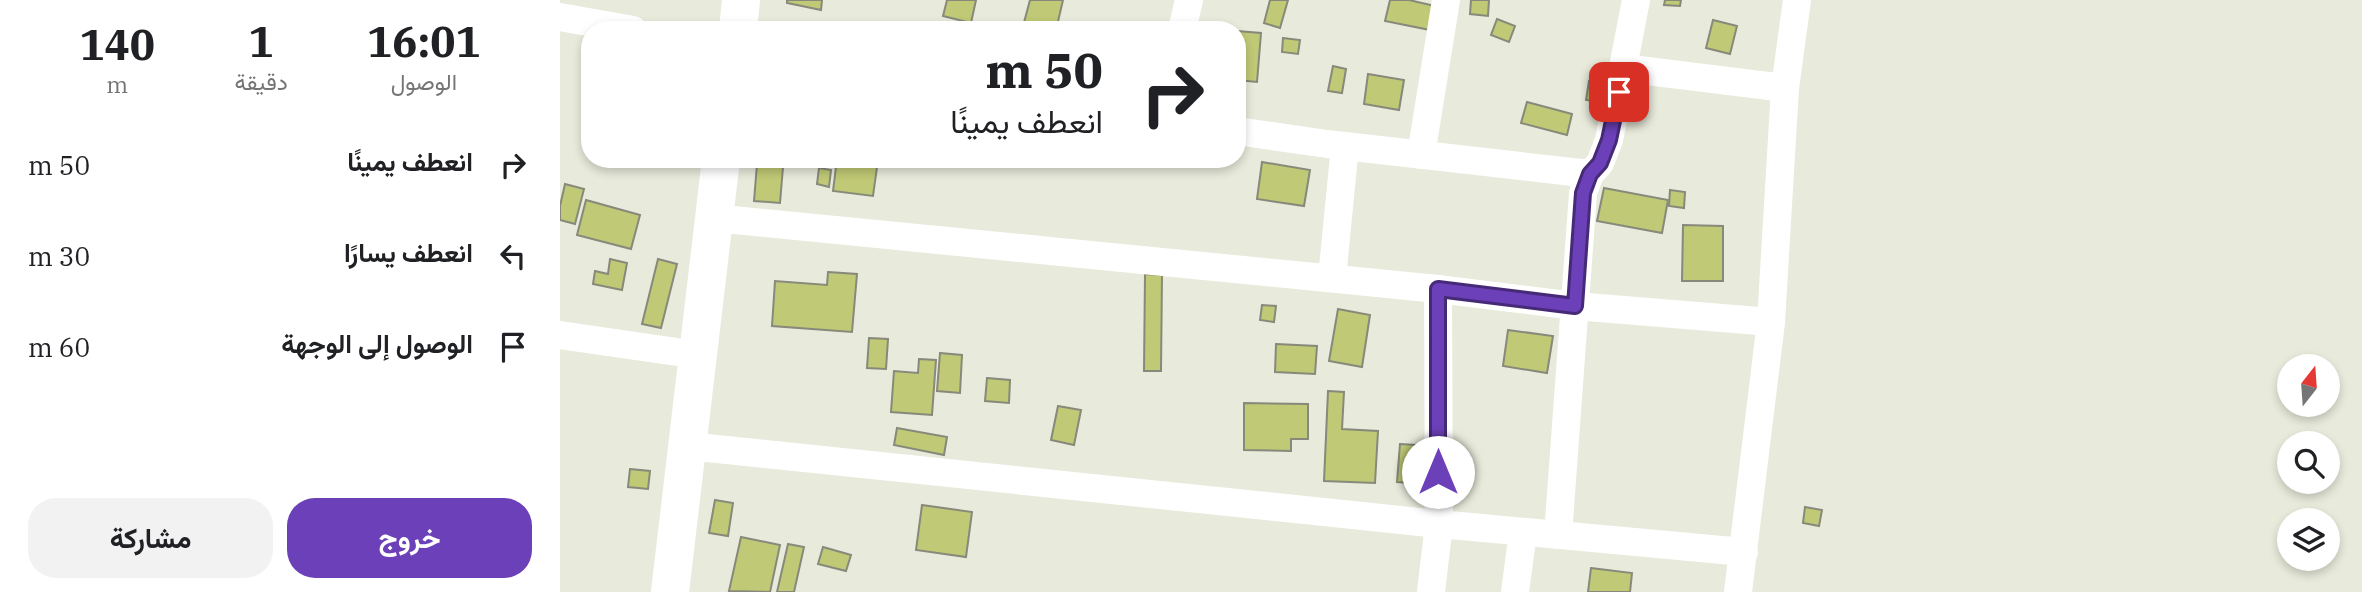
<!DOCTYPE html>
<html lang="ar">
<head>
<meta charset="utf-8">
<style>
  body { margin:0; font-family:"IBM Plex Serif",Vazirmatn,serif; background:#f2f2f2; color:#202124; direction:rtl; height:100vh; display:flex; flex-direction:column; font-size:26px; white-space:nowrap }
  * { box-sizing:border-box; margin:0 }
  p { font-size:23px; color:#757577 }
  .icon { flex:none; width:38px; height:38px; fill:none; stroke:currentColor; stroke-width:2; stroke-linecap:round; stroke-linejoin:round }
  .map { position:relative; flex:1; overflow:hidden; direction:ltr }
  .details { display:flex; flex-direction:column; background:#fff; width:560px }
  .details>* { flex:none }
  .hud { position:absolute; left:21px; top:21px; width:665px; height:147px; border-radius:28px; box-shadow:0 4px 10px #0003; direction:rtl; background:#fff; color:#202124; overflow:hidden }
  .needle { width:46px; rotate:17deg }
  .tools { position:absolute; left:1717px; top:354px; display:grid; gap:14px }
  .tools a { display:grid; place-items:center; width:63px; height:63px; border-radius:50%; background:#fff; box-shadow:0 4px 10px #0003; font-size:35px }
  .pin { position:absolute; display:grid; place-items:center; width:60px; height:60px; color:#fff; margin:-30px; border-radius:14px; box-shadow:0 4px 10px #0006 }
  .me { position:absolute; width:77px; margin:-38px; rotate:0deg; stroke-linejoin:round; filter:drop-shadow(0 0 5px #0008) }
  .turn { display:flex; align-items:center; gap:24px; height:147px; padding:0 28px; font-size:32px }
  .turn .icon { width:91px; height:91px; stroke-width:2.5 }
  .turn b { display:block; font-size:49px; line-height:60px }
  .eta { display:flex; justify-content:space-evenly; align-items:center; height:119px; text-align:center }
  .eta b { font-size:42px; font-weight:700; line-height:49px }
  .button { display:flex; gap:14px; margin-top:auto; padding:14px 28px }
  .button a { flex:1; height:80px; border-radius:28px; background:#6b40b8; color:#fff; font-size:28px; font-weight:700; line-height:80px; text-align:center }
  .button a+a { background:#f2f2f2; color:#202124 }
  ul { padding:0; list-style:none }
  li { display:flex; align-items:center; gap:21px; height:91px; padding:0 28px }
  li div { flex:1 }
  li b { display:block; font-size:26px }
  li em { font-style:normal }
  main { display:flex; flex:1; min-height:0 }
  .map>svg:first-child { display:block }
  .building { fill:#c0c975; stroke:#87897b; stroke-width:2 }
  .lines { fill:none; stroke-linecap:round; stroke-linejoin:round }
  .minor { stroke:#fff; stroke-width:28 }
  .secondary { stroke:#fff; stroke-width:38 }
  .route-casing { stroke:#462a78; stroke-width:18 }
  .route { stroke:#6b40b8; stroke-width:12 }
</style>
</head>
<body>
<main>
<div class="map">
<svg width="1802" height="592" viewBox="0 0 1802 592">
  <rect width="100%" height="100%" fill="#e8eadb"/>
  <g class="building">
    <polygon points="227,0 262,0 261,10 227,3"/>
    <polygon points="387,0 416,0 411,23 383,16"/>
    <polygon points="470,0 503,0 496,30 462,30"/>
    <polygon points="710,0 728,0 720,28 704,23"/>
    <polygon points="830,0 849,0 875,6 870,30 825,21"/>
    <polygon points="911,0 929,0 928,16 910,14"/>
    <polygon points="1105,0 1121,0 1120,6 1104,5"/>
    <polygon points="937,19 955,26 949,42 931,35"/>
    <polygon points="1153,20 1177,26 1170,54 1146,48"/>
    <polygon points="677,31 701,33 697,82 677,80"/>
    <polygon points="723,38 740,40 738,54 722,52"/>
    <polygon points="773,66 786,69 782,93 768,91"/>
    <polygon points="808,74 844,80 839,110 804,104"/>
    <polygon points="1029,81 1044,84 1041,102 1026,100"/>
    <polygon points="967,102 1012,114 1007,135 961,123"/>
    <polygon points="277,159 318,160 313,196 273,191"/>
    <polygon points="702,162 750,170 744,206 697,199"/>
    <polygon points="197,164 223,167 220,203 194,201"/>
    <polygon points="259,168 271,170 269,187 257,184"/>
    <polygon points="5,184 24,189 15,224 0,220 0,206"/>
    <polygon points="1044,188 1108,200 1102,233 1037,221"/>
    <polygon points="1110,190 1125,192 1124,208 1109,206"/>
    <polygon points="26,200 80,215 71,249 17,235"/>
    <polygon points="1123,225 1163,226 1163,281 1122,281"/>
    <polygon points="50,259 67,263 62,290 33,284 35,271 48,274"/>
    <polygon points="98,259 117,264 101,328 82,324"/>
    <polygon points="268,272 297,274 292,332 212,326 215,281 267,285"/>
    <polygon points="585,274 602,275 601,371 584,371"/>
    <polygon points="702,305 716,306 714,322 700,320"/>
    <polygon points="778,309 810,315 802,367 769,361"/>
    <polygon points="948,330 993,336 987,373 943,366"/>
    <polygon points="309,338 328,339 326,369 307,368"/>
    <polygon points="716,344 757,346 755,374 715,372"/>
    <polygon points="380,353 402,355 400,393 377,391"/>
    <polygon points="359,359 376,360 372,415 331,412 334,371 358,373"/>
    <polygon points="427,378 450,380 449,403 425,401"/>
    <polygon points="768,391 784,392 782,429 818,431 815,483 764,481"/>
    <polygon points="684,403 748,404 748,439 731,439 731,451 684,450"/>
    <polygon points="498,406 521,410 514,445 491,440"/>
    <polygon points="337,428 387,437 384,455 334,445"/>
    <polygon points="840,444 871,446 868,484 837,482"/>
    <polygon points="70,469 90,471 88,489 68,487"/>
    <polygon points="155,500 173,503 168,536 149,533"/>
    <polygon points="362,505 412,512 406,557 356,550"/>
    <polygon points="1245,507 1262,510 1259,526 1243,523"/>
    <polygon points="181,537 220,545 210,592 169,591"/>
    <polygon points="228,544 244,547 234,592 217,592"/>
    <polygon points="263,547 291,555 286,571 258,564"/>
    <polygon points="1031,568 1072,573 1070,592 1028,592"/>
  </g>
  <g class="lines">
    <g class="minor">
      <polyline points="0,17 73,30"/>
      <polyline points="622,30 629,0"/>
      <polyline points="1063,68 1225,88"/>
      <polyline points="677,131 767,144 1030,174"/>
      <polyline points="861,155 886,0"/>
      <polyline points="153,218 878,289 1015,306 1211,322"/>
      <polyline points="772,278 785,146"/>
      <polyline points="0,335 138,355"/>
      <polyline points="128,446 879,524 1184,552"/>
      <polyline points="998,535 1023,193 1030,174 1040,163 1049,140 1076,0"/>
      <polyline points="871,592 879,524 878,289"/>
      <polyline points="955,592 963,532"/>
      <polyline points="1178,592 1211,322 1225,88 1237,0"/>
    </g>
    <g class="secondary">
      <polyline points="178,30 181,0"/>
      <polyline points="110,592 161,159"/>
    </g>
  </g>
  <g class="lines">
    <g class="route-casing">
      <polyline id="route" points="878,472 878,289 1015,306 1023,193 1030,174 1040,163 1049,140 1059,92"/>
    </g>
    <use href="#route" class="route"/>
  </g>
</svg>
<div class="tools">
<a><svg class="needle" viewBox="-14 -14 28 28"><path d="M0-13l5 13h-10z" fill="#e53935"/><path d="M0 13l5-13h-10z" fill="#757577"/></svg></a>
<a><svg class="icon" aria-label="search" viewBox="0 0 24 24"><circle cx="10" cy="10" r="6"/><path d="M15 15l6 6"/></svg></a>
<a><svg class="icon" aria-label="layers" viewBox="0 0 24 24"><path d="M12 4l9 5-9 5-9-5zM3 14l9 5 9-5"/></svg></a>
</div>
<div class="pin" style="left:1059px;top:92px;background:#d93025"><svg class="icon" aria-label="arrive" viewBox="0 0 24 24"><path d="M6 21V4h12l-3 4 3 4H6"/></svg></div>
<svg class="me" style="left:878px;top:472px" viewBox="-20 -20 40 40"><circle r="19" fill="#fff"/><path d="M0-13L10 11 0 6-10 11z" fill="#6b40b8"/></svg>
<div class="hud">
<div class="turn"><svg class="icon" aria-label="right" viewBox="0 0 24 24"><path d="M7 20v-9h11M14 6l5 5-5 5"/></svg><div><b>50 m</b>انعطف يمينًا</div></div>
</div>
</div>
<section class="details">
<div class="eta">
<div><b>16:01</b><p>الوصول</p></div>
<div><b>1</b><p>دقيقة</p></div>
<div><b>140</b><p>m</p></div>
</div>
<ul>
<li><svg class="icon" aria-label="right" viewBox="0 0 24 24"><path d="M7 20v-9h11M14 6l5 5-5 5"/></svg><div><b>انعطف يمينًا</b></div><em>50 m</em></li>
<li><svg class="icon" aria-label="left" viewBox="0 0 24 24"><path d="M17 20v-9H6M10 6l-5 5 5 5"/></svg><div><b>انعطف يسارًا</b></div><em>30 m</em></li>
<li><svg class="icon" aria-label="arrive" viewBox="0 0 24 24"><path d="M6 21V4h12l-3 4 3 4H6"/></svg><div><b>الوصول إلى الوجهة</b></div><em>60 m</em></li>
</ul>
<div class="button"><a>خروج</a><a>مشاركة</a></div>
</section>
</main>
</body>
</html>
